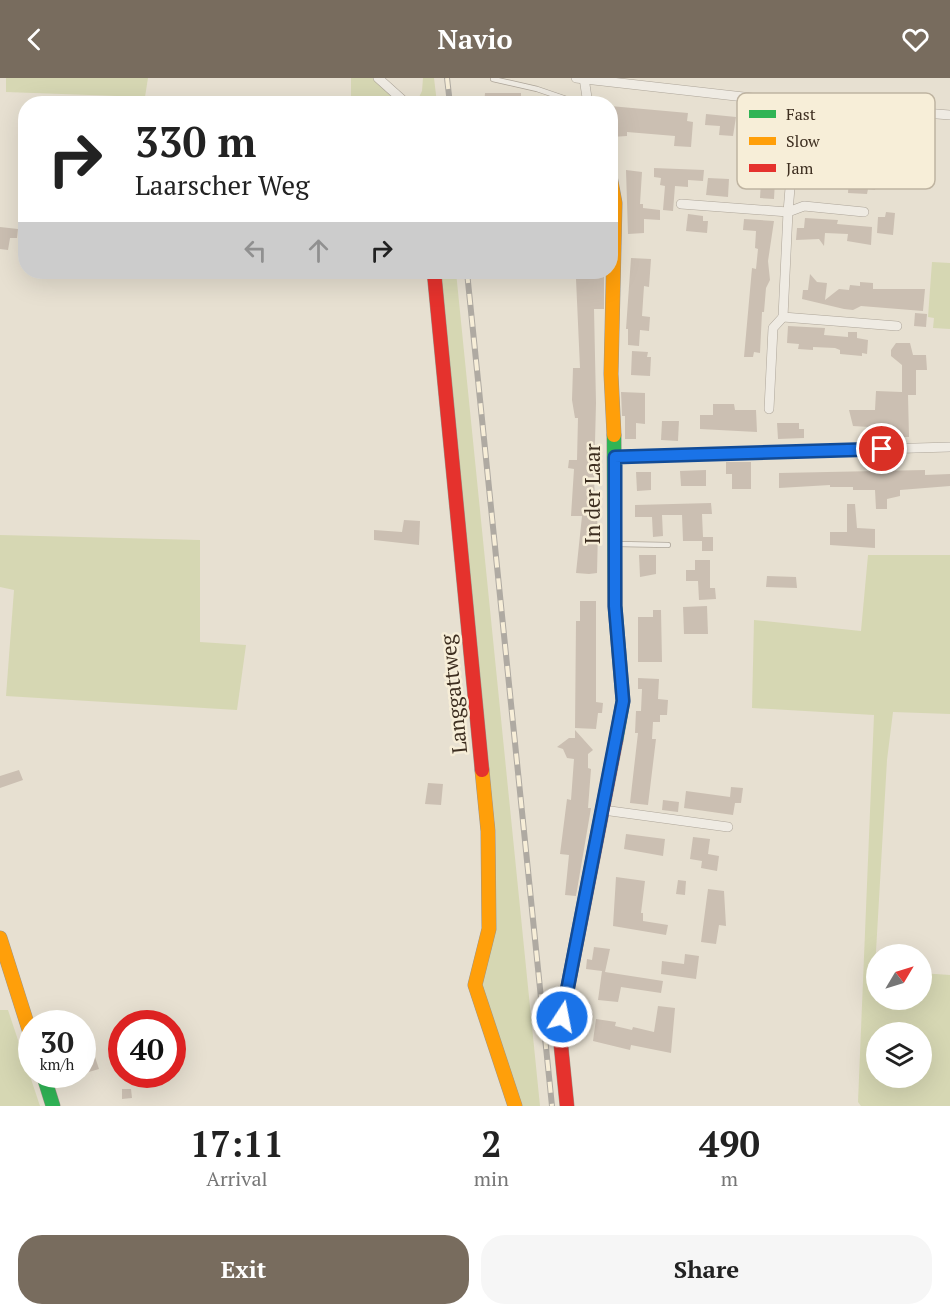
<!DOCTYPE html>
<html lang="en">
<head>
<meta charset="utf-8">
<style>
  body { margin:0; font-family:"PT Serif",serif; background:#f6f6f6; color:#222; height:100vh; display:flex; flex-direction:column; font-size:22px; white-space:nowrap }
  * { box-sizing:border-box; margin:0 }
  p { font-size:20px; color:#767676 }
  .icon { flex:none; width:33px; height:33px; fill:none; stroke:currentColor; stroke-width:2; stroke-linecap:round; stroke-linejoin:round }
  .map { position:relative; height:1028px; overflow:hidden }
  .drawer { display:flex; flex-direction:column; background:#fff; flex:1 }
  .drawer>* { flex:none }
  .top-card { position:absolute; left:18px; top:18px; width:600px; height:183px; border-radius:24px; box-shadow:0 6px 24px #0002; background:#fff; color:#222; overflow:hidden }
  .needle { width:39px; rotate:52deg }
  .controls { position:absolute; left:866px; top:866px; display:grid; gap:12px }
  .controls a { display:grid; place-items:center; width:66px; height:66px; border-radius:50%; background:#fff; box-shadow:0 6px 24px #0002; font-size:30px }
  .speed { position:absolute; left:18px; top:932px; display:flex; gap:12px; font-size:30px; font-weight:700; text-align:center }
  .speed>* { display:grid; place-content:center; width:78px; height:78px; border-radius:50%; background:#fff; box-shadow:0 6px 24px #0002; line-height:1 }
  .speed small { font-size:15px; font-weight:400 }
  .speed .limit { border:9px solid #d22; background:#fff; color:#111 }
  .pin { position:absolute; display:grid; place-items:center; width:51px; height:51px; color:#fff; margin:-26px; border:3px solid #fff; border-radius:50%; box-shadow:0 2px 6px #0007 }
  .me { position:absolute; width:66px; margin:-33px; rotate:11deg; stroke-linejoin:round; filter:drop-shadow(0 0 4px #0008) }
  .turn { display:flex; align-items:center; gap:21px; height:126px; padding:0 18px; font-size:27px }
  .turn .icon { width:78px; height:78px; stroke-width:2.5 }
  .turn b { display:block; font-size:42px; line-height:51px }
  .lanes { display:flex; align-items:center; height:57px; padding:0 18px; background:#0003; justify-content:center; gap:30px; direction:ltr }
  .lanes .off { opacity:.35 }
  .eta { display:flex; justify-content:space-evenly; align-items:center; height:102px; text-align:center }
  .eta b { font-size:36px; font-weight:600; line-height:42px }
  .cta { display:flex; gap:12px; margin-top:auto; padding:12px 18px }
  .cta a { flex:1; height:69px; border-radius:24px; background:#786c5e; color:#fff; font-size:24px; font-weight:600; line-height:69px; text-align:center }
  .cta a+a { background:#f6f6f6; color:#222 }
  header { display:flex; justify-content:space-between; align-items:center; height:78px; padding:0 18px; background:#786c5e; color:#fff; font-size:27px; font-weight:600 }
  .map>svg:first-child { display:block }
  .green { fill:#d6d7b3; fill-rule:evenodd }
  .building { fill:#cbbfb2 }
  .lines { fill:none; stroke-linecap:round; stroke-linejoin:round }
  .lane-casing { stroke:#ada599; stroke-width:6 }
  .street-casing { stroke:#ada599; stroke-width:10 }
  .fast-casing { stroke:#9c958a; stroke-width:15 }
  .slow-casing { stroke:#9c958a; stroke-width:15 }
  .jam-casing { stroke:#9c958a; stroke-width:15 }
  .lane { stroke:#efebe3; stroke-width:4.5 }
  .street { stroke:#efebe3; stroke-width:9 }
  .fast { stroke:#30b455; stroke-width:14 }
  .slow { stroke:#ff9f0a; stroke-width:14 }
  .jam { stroke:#e5322d; stroke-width:14 }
  .rail-casing { stroke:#afaaa2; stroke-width:6 }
  .rail { stroke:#f7eed8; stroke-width:4; stroke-dasharray:11; stroke-linecap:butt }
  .route-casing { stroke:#114b97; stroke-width:15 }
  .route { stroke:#1a73e8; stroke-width:10 }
  .labels { text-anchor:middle; stroke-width:5; stroke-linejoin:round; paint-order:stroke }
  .street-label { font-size:21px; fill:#3d2e20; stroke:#f7eed8 }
  .key { fill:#f7eed8; stroke:#bfb4a1; stroke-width:1.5 }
  .key-label { font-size:16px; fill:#3d2e20 }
</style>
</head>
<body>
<header><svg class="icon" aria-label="back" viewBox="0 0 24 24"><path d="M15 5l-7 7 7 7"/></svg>Navio<svg class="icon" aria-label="heart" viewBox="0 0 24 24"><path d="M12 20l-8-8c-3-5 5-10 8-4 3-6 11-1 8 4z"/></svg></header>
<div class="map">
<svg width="950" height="1028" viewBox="0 0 950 1028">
  <rect width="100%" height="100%" fill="#e7e0d1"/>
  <g class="green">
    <polygon points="6,0 148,0 145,19 6,14"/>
    <polygon points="351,0 373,0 412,25 351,26"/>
    <polygon points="423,0 434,0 437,25 416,25 422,13"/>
    <polygon points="932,184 950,185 950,251 933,250 934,240 928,239"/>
    <polygon points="439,194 456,194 540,1028 520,1028 480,906 494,858 496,757"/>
    <polygon points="0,457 200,462 200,564 246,567 237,632 6,618 14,512 0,509"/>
    <path d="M 868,477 L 950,477 L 950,636 L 893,634 L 887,682 L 875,891 L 876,921 L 921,921 L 921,895 L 950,897 L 950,1028 L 861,1028 L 858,1024 L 874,637 L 752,630 L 754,542 L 861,553 ZM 876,954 L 921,954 L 921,999 L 876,999 Z"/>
    <polygon points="0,932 8,932 40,1028 0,1028"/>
  </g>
  <g class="building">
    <polygon points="485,15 521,15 521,26 484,26"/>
    <polygon points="610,28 688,35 687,43 693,44 691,69 674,68 675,58 627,54 627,58 611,59"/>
    <polygon points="706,36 736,39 733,58 719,57 720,48 705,47"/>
    <polygon points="756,42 777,43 775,69 778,69 777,83 771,83 769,102 775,102 774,121 760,120 761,103 758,103 762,57 755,57"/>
    <polygon points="654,90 704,92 703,103 688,102 688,109 675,108 673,133 663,132 665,108 660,107 661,100 654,99"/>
    <polygon points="626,92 642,94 640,126 643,126 643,130 660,132 660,142 644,141 644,155 628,156"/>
    <polygon points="849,97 876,99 875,112 868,111 867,116 848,115"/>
    <polygon points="708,100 729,101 728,119 706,117"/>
    <polygon points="886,134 895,135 893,157 877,155 878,139 885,139"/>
    <polygon points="688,136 703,138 703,143 708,143 707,155 686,153"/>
    <polygon points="805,140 838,142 837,146 872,149 871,167 847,163 848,156 825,155 824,168 819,161 796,162 797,150 804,150"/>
    <polygon points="744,141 774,143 768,183 770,202 766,210 764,234 762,234 760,275 754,274 753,279 744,279 752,190 756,191 758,171 755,170 756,153 743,152"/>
    <polygon points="0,149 18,151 17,160 10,160 8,172 0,171"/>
    <polygon points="631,180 651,181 649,209 644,208 642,238 650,239 649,253 640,252 639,268 628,267 628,251 626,251"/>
    <polygon points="592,194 604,194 604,231 594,231 596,325 594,404 598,453 597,495 589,496 576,495 582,438 571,438 574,391 568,390 569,382 577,382 578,340 575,340 572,322 573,290 580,290 576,201 587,200"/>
    <polygon points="810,196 817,204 827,205 825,222 839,211 849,212 850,207 860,208 860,204 873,205 873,211 925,211 923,233 861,228 853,232 844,231 802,221 803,212 808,212"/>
    <polygon points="915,235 927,236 926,249 914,248"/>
    <polygon points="788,248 825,250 824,257 848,259 848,254 857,254 857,260 868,262 867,276 862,275 862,278 840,276 840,272 835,270 813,269 813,272 798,271 799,266 787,265"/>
    <polygon points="896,265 910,265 913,277 926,277 927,292 916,292 916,317 908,317 909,359 885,359 885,350 853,348 849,332 875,332 876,313 902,314 902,287 891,278 891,272"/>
    <polygon points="632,273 648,274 647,279 651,279 650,298 631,297"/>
    <polygon points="621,314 645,315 645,346 636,345 636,361 625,361 625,338 622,338"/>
    <polygon points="713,326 734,326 735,332 756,332 757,354 700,351 700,337 713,337"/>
    <polygon points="662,343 679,343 678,363 661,362"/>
    <polygon points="777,345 799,345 799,351 804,351 804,360 778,361"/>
    <polygon points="726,384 751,384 751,411 732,411 732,396 726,396"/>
    <polygon points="706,392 706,408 681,408 680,393"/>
    <polygon points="925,392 925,397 950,396 950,408 900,412 900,418 887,421 887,431 876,431 875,412 853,412 853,409 830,409 830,407 779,410 779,395"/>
    <polygon points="636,394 651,394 651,412 637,413"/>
    <polygon points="711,425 712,436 702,436 703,459 713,459 713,473 702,473 702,463 683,463 682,437 662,437 663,458 653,459 652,439 635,439 635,427"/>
    <polygon points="847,426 855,426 857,450 875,451 875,470 830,467 830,454 847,454"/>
    <polygon points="404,442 420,443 419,467 374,462 374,452 402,454"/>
    <polygon points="639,477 656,477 656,496 640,499"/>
    <polygon points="695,482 710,482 710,510 715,510 716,521 699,522 698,503 686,503 686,492 695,492"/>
    <polygon points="767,498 796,499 797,510 766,509"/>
    <polygon points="580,523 596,523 596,624 603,625 602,635 598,635 596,651 575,650 576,543 580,543"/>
    <polygon points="707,528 708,556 684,556 683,529"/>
    <polygon points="653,532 661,532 662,584 638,584 638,539 653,539"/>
    <polygon points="638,600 659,601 658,621 668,622 667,637 660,637 660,644 653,644 652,661 656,661 648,727 630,725 638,655 635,655 636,633 641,633 642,611 638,611"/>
    <polygon points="575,652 593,672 588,676 588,690 591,691 588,730 591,730 576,818 565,817 569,777 560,776 567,721 571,722 574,681 567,680 563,671 557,669 569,660 575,660"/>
    <polygon points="19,692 23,702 0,710 0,698"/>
    <polygon points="428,705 443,706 441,727 425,726"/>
    <polygon points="731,709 743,710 741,725 735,725 733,737 684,730 686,713 730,719"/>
    <polygon points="663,722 679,724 678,734 662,732"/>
    <polygon points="626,756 665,761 663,778 624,771"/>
    <polygon points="693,759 710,761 708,776 719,778 717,793 701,790 702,783 690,781"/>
    <polygon points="616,799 645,803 641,835 643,835 643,843 668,847 666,857 613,848"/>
    <polygon points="678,802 686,803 685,817 676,816"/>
    <polygon points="708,811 724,813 726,848 719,847 716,866 701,864"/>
    <polygon points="594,869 610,871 605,894 663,903 661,915 621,909 618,924 598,922 602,893 586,891 587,881 592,882"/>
    <polygon points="685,876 699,878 696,901 661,896 662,883 684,886"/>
    <polygon points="658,928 675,930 671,975 631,967 630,972 593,963 596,941 616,944 615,948 632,952 633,949 654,954"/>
    <polygon points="94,976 99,991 82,996 82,980"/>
    <polygon points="122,1011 131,1011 132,1020 122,1021"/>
  </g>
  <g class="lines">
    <g class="lane-casing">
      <g id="lane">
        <polyline points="493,1 537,11 581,26"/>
        <polyline points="617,466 668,467"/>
      </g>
    </g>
    <g class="street-casing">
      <g id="street">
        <polyline points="378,0 407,26"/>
        <polyline points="576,0 797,25 950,37"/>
        <polyline points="584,0 588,26"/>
        <polyline points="797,25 788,134 783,239 897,248"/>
        <polyline points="681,126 788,134 804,128 864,134"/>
        <polyline points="769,331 773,250 783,239"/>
        <polyline points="615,379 950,369"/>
        <polyline points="603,732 728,749"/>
      </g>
    </g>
    <g class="fast-casing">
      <g id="fast">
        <polyline points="614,357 615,528 623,623 616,662"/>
        <polyline points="43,996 53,1028"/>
      </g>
    </g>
    <g class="slow-casing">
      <g id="slow">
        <polyline points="610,98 615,125 611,296 614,357"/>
        <polyline points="482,692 488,753 489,851 475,907 515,1028"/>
        <polyline points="0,860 32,961"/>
      </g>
    </g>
    <g class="jam-casing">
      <g id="jam">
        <polyline points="434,194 482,692"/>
        <polyline points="567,1028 561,968 562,939 616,662"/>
      </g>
    </g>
    <use href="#lane" class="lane"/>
    <use href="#street" class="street"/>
    <use href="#fast" class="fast"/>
    <use href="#slow" class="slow"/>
    <use href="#jam" class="jam"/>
    <g class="rail-casing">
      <g id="rail">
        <polyline points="447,0 450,26"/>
        <polyline points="467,194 552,1028"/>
      </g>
    </g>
    <use href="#rail" class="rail"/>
  </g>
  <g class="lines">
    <g class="route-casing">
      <polyline id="route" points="562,939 623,623 615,528 615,379 882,371"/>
    </g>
    <use href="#route" class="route"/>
  </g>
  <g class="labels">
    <g class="street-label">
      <text transform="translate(593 416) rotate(-90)" y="7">In der Laar</text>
      <text transform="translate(454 616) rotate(-96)" y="7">Langgattweg</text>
    </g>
  </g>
  <rect x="737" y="15" width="198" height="96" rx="9" class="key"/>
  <rect x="749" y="32" width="27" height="8" fill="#30b455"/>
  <rect x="749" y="59" width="27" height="8" fill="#ff9f0a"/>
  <rect x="749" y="86" width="27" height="8" fill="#e5322d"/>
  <g class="key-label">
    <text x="786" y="42">Fast</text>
    <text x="786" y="69">Slow</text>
    <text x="786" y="96">Jam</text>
  </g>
</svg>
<div class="controls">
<a><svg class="needle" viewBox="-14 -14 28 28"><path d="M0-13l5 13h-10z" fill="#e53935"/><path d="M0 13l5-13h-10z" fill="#767676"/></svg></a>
<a><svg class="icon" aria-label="layers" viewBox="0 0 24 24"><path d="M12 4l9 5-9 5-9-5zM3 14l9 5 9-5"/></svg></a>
</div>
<div class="speed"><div>30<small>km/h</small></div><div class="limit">40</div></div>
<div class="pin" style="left:882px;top:371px;background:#d93025"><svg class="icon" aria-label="arrive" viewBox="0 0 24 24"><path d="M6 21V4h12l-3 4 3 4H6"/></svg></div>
<svg class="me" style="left:562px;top:939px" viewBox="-20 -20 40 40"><circle r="17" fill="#1a73e8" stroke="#fff" stroke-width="3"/><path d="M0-11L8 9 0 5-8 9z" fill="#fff"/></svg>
<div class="top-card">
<div class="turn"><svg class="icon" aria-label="right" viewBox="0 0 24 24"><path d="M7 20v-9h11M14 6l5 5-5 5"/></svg><div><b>330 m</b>Laarscher Weg</div></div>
<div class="lanes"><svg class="icon off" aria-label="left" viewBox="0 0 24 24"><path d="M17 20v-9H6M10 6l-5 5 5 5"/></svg><svg class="icon off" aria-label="ahead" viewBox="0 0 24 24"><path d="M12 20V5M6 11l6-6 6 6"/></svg><svg class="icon" aria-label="right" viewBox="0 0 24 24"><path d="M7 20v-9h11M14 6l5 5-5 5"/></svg></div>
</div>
</div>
<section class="drawer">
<div class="eta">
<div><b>17:11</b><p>Arrival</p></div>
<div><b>2</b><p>min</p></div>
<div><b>490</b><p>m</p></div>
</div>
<div class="cta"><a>Exit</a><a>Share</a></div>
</section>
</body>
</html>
